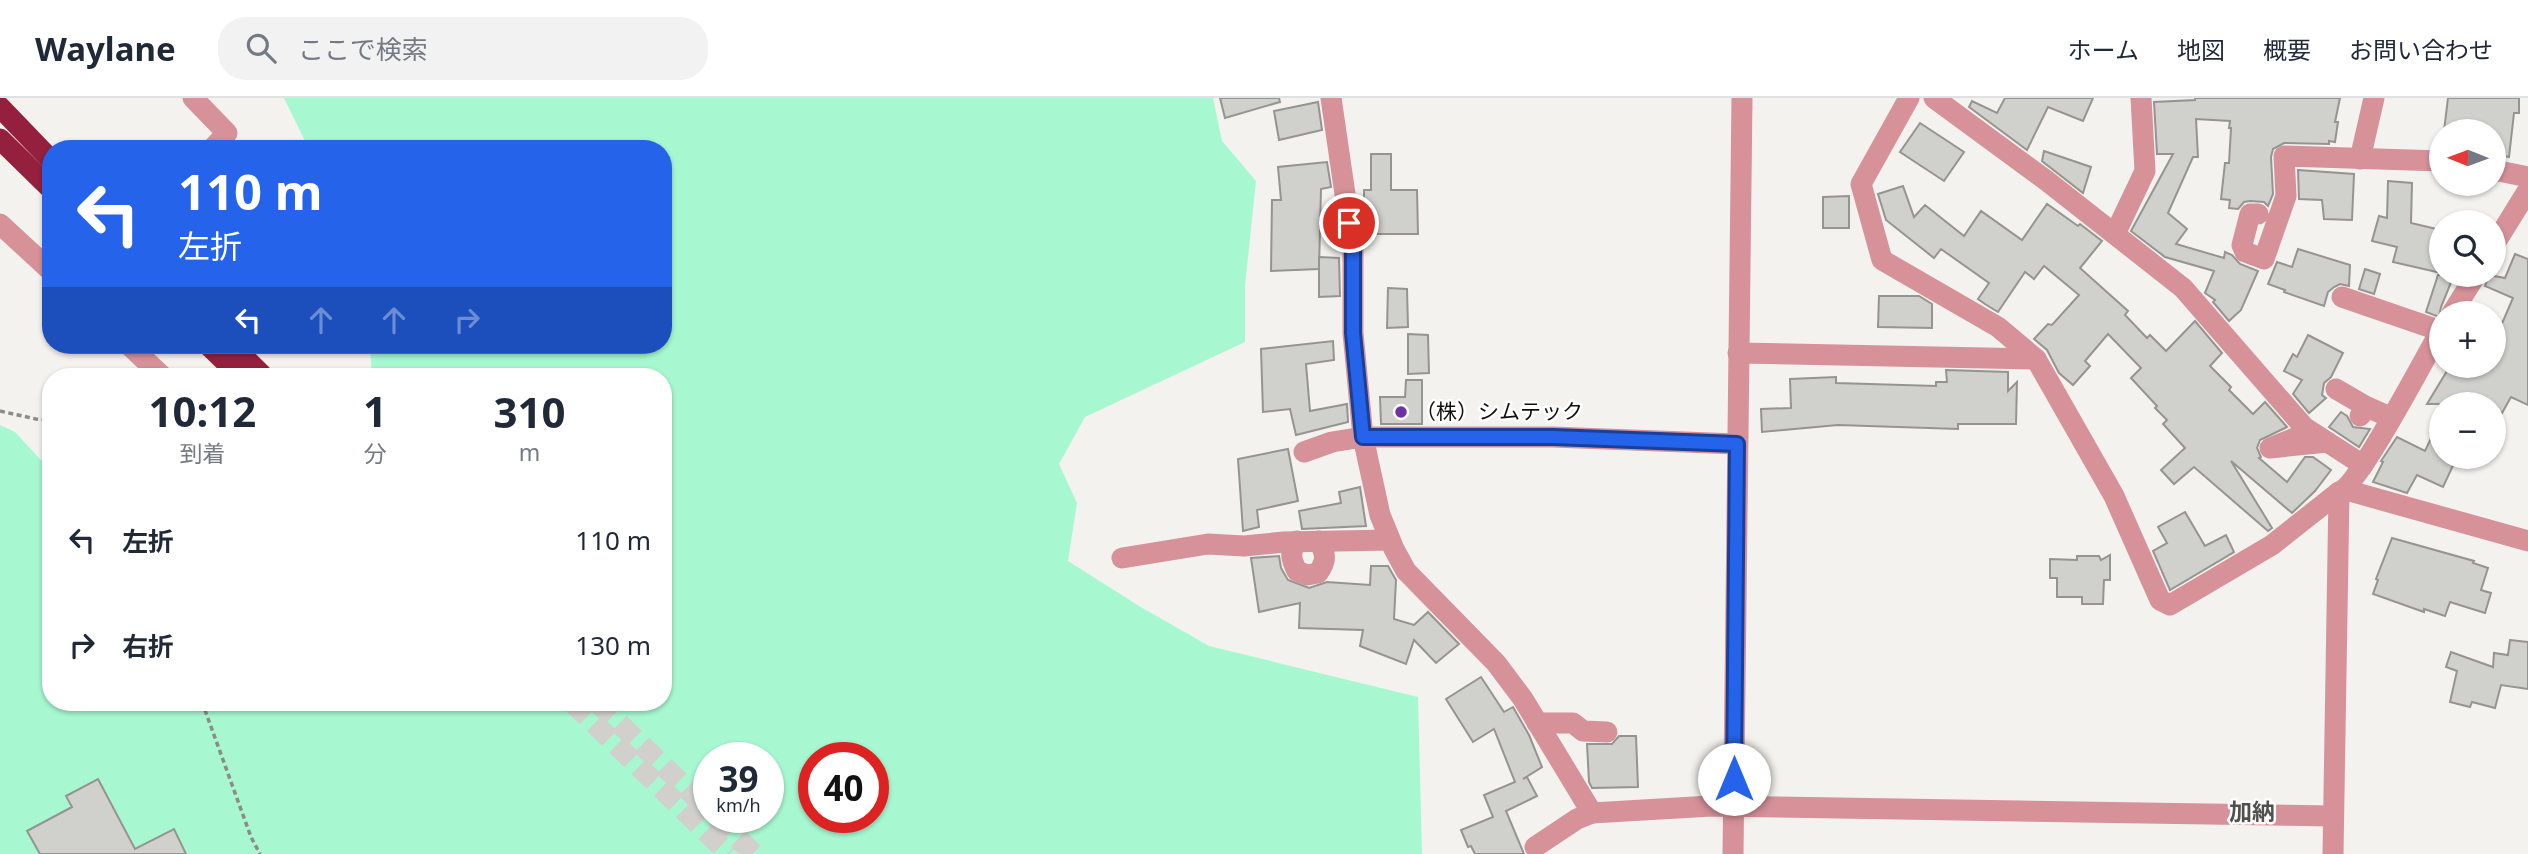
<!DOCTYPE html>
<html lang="ja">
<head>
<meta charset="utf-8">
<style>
  body { margin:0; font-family:"Noto Sans","Noto Sans JP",sans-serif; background:#f2f2f3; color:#1f2937; height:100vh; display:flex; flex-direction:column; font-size:26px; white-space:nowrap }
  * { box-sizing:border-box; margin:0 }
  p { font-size:23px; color:#747a83 }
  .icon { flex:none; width:38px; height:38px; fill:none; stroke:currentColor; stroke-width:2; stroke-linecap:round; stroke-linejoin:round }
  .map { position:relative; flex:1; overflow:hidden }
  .side { position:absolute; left:42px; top:270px; width:630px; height:343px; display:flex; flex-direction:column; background:#fff; border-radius:28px; box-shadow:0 2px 5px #0004 }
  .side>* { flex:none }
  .guide { position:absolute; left:42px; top:42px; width:630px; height:214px; border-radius:28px; box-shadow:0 2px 5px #0004; background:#2563eb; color:#fff; overflow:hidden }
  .needle { width:46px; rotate:271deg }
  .tools { position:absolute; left:2429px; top:21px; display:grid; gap:14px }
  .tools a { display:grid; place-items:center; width:77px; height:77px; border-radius:50%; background:#fff; box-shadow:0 2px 5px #0004; font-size:35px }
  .speed { position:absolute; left:693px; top:644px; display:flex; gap:14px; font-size:35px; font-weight:700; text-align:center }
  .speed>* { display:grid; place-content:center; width:91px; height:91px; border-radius:50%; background:#fff; box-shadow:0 2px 5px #0004; line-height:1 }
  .speed small { font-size:18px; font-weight:400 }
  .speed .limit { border:10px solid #d22; background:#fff; color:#111 }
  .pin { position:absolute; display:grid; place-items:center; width:60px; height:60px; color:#fff; margin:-30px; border:4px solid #fff; border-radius:50%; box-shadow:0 2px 7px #0007 }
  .me { position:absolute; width:77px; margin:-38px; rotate:0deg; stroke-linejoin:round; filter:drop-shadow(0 0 5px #0008) }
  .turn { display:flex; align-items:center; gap:24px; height:147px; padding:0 21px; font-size:32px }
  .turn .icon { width:91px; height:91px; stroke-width:2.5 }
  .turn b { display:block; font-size:49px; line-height:60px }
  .lanes { display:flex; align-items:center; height:66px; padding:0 21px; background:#0003; justify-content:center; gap:35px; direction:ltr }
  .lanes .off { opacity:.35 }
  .eta { display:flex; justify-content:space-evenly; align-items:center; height:119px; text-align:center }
  .eta b { font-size:42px; font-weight:700; line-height:49px }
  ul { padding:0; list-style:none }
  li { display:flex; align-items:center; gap:21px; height:105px; padding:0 21px }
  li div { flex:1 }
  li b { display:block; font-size:26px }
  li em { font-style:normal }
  header { display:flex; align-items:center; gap:42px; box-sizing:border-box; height:98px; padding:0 35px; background:#fff; border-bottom:2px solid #e0e1e3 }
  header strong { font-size:33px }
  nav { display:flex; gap:38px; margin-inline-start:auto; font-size:24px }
  .search { width:490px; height:63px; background:#f2f2f3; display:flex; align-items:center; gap:18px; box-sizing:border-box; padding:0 24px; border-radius:28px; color:#747a83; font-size:26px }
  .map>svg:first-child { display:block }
  .green { fill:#a7f8d0; fill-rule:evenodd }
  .building { fill:#d0d0cc; stroke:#959491; stroke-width:2 }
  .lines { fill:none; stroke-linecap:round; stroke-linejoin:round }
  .motorway-tunnel { stroke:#d1d0cd; stroke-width:21; stroke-dasharray:21 10; stroke-linecap:butt }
  .path { stroke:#8b8b88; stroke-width:3.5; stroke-dasharray:5 3.5; stroke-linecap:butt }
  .minor { stroke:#d69199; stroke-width:21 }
  .tertiary { stroke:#d69199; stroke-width:21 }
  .motorway { stroke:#94203e; stroke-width:21 }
  .route-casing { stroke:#184099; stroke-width:18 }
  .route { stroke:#2563eb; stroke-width:12 }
  .poi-dot { fill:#7031a6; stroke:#fff; stroke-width:2.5 }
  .labels { text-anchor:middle; stroke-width:5; stroke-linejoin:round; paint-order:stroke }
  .poi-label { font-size:21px; fill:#10100f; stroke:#fff; text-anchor:start }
  .neighbourhood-label { font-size:23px; font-weight:bold; fill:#50504d; stroke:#fff }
</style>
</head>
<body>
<header>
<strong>Waylane</strong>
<div class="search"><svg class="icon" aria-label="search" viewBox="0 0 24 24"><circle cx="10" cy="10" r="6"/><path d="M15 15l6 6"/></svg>ここで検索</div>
<nav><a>ホーム</a><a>地図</a><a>概要</a><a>お問い合わせ</a></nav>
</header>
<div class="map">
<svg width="2528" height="756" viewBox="0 0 2528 756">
  <rect width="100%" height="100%" fill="#f3f2ee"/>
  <path class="green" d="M 284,0 L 1213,0 L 1222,43 L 1256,83 L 1245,188 L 1245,244 L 1085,319 L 1059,366 L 1077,405 L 1068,463 L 1139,508 L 1209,548 L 1418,599 L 1422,756 L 0,756 L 0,327 L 15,334 L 51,373 L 51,604 L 663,604 L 663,278 L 372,278 L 370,247 L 663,247 L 663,51 L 309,51 ZM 709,660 L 768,660 L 768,719 L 709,719 ZM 814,660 L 873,660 L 873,719 L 814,719 Z"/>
  <g class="building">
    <polygon points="1220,0 1279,0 1280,4 1225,20"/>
    <polygon points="2005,0 2093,0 2083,23 2048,9 2027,52 1969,9 1972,3 1997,15"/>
    <polygon points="2195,0 2340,0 2335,24 2338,24 2335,44 2329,43 2329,46 2284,45 2273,51 2271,59 2273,96 2268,108 2264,104 2250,103 2244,104 2238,111 2229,110 2230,102 2221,101 2225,65 2229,65 2231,30 2229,30 2230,23 2196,21 2198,59 2193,59 2168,115 2187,131 2176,146 2224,160 2225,154 2232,157 2240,166 2258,173 2241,212 2229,223 2213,204 2215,202 2205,195 2214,173 2165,159 2131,133 2173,56 2157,56 2154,4 2195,2"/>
    <polygon points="2448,0 2519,0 2519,15 2514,15 2509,59 2494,56 2494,33 2444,33"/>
    <polygon points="1318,4 1322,32 1279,42 1274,13"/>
    <polygon points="1920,25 1964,54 1944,83 1900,54"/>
    <polygon points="2044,53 2091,69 2083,95 2042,63"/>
    <polygon points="1371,56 1391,56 1391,92 1417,92 1418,136 1364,136 1364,92 1371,92"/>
    <polygon points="1327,64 1331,89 1321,91 1319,171 1271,173 1272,102 1281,102 1278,69"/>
    <polygon points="2298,72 2354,76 2352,122 2324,121 2322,102 2299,101"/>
    <polygon points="2388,83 2412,85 2411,125 2441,132 2441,175 2393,164 2397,149 2372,143 2379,118 2387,120"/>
    <polygon points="1903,88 1914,119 1925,107 1964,138 1981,113 2022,142 2047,106 2078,128 2080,126 2102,143 2080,170 2128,213 2125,217 2147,240 2150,237 2166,253 2195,223 2222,255 2210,268 2231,289 2229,292 2253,316 2265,304 2287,329 2260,342 2257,350 2261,359 2259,360 2287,384 2305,359 2313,359 2331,372 2315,393 2292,415 2231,363 2272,430 2268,433 2194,369 2174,386 2161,372 2185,350 2163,326 2167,322 2155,310 2157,308 2131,280 2141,270 2108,236 2085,263 2090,268 2073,287 2059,275 2047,252 2034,241 2048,226 2052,227 2079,197 2044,168 2034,181 2025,174 1998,214 1985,206 1978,201 1989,185 1941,151 1934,160 1886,122 1878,96"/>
    <polygon points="1849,98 1849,130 1823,130 1823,99"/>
    <polygon points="2298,151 2350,167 2349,188 2340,186 2334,189 2328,194 2324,208 2284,194 2285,192 2268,186 2277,164 2292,169"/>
    <polygon points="2515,156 2528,161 2528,307 2511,299 2502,315 2494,310 2494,306 2465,306 2454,300 2450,306 2427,306 2450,268 2494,268 2494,244 2513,200 2485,188 2489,177 2505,180"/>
    <polygon points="1319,159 1339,160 1340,198 1319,199"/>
    <polygon points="2365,171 2380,176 2374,196 2359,191"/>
    <polygon points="2438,177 2454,177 2441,209 2439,219 2426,214"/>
    <polygon points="1388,190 1407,191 1408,229 1387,230"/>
    <polygon points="1879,198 1919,198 1932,206 1932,230 1878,229"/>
    <polygon points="1408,236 1428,237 1429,275 1408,276"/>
    <polygon points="2308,237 2343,255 2331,279 2324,285 2322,297 2326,300 2309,315 2293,296 2302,282 2284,273 2293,256 2297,259"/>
    <polygon points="1333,243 1334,262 1306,266 1310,313 1347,306 1348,324 1296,337 1290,311 1263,314 1261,251"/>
    <polygon points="1946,272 2008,274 2008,293 2017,284 2016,326 1958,326 1958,331 1838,327 1762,334 1761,311 1791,310 1790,281 1836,279 1836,285 1936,288 1936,284 1947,284"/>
    <polygon points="1406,282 1422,282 1422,326 1381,326 1380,299 1405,299"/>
    <polygon points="2341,314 2347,318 2353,329 2370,331 2359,349 2329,329"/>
    <polygon points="2441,319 2441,359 2457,359 2443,389 2417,377 2407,395 2373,384 2383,364 2381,363 2397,339 2425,353"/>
    <polygon points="1288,351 1298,403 1257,412 1259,429 1243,433 1238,361"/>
    <polygon points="1360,389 1366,428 1302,431 1299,413 1341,405 1339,394"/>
    <polygon points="2185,414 2205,448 2226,437 2234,454 2170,492 2153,453 2167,445 2158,429"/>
    <polygon points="2392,440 2474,463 2473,465 2488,470 2481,492 2491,495 2485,515 2450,504 2445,518 2424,511 2424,514 2373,496 2378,482 2376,481"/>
    <polygon points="2110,457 2110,482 2104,482 2103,506 2082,506 2082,499 2057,499 2057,480 2050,480 2050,461 2077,462 2077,458 2099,458 2101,462"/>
    <polygon points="1279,458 1281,470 1288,482 1309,490 1327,484 1370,487 1371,468 1388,468 1396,482 1394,521 1414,527 1428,514 1459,546 1436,565 1414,542 1406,566 1360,548 1363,532 1299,530 1300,505 1259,514 1251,460"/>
    <polygon points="2510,542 2528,544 2528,591 2501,587 2495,610 2472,604 2470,609 2450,604 2457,573 2446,569 2451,554 2493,569 2494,555 2508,557"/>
    <polygon points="1481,579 1504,614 1513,609 1529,637 1542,669 1523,681 1527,679 1537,698 1506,713 1524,756 1475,756 1471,748 1468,749 1461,732 1493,719 1484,697 1515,684 1494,631 1473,644 1446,601"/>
    <polygon points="1619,638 1636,638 1638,689 1592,690 1589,684 1587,646 1612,646"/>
    <polygon points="98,681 135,751 174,731 186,756 40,756 27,733 72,709 66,698"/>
  </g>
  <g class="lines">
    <g class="motorway-tunnel">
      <polyline points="572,604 729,756"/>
      <polyline points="597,604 709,712"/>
      <polyline points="716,719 754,756"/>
    </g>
    <g class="path">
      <polyline points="0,313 36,321 51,322"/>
      <polyline points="202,604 251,739 260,756"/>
    </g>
    <g class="minor">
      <polyline points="193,0 227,35 212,51"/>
      <polyline points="1331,0 1353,151 1353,235 1363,339 1380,417 1394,451 1406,473 1496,565 1523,601 1592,715 1711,708 2333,718"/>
      <polyline points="1934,0 2047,83 2183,190 2304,329 2363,367"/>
      <polyline points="2360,61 2374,0"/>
      <polyline points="2494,72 2528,79"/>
      <polyline points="2258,116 2250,116 2242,147 2245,154 2264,161 2286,98 2284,58 2441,63"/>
      <polyline points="0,126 51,173"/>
      <polyline points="2115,136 2145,73 2141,0"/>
      <polyline points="2494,147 2528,92"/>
      <polyline points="2342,199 2441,233"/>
      <polyline points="2452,215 2476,177"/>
      <polyline points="129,247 162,278"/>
      <polyline points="1738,255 2036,261 1998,229 1882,162 1861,86 1909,0"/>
      <polyline points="2036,261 2114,398 2160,502 2170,507 2272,447 2339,394"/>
      <polyline points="2336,291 2367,309"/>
      <polyline points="2360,318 2367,309 2390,319"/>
      <polyline points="2310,334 2270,350 2327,344"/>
      <polyline points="1304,354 1332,344 1363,339 1553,339 1737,346"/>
      <polyline points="2346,392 2528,443"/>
      <path d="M 1297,443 C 1289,455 1291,461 1297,473 L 1307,477 L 1318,475 C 1327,462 1326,457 1319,443"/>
      <polyline points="1122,460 1208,446 1244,448 1284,444 1390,442"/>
      <polyline points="1537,625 1573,625 1583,633 1607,634"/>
      <polyline points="1535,749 1577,721 1592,715"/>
      <path d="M 2333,756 L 2339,394 C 2358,388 2426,258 2441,232"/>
    </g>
    <polyline class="tertiary" points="1733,756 1742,0"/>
    <g class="motorway">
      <polyline points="0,9 51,62"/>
      <polyline points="0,41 51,91"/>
      <polyline points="208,247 240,278"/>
      <polyline points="232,247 263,278"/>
    </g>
  </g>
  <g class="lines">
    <g class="route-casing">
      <polyline id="route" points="1349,125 1353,150 1353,235 1363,339 1553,339 1737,346 1734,681"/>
    </g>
    <use href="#route" class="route"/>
  </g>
  <circle class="poi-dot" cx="1401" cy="314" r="7"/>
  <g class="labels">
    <g class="poi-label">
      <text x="1415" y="321">（株）シムテック</text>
    </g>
    <g class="neighbourhood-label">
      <text x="2252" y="722">加納</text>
    </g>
  </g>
</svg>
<div class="tools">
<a><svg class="needle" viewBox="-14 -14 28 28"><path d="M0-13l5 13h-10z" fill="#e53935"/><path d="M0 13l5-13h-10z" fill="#747a83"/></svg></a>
<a><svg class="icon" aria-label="search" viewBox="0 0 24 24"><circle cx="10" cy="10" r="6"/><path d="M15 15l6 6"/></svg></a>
<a>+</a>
<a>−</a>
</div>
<div class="speed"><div>39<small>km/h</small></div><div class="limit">40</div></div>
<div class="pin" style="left:1349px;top:125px;background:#d93025"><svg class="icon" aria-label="arrive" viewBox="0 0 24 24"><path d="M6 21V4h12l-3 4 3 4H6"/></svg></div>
<svg class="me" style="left:1734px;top:681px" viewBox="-20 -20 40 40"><circle r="19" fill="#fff"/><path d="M0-13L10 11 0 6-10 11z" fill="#2563eb"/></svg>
<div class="guide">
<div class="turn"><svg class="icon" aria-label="left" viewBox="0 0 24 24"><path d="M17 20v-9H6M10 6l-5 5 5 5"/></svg><div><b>110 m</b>左折</div></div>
<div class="lanes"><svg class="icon" aria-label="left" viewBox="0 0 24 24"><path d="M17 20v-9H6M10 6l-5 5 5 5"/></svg><svg class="icon off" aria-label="ahead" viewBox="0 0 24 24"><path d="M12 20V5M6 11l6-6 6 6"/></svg><svg class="icon off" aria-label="ahead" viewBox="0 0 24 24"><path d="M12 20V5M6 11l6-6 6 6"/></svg><svg class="icon off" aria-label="right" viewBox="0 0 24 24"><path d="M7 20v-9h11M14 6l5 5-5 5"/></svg></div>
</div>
<section class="side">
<div class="eta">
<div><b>10:12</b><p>到着</p></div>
<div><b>1</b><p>分</p></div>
<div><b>310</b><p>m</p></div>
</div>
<ul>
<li><svg class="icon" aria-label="left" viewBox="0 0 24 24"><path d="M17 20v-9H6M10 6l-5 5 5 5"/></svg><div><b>左折</b></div><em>110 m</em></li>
<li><svg class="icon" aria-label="right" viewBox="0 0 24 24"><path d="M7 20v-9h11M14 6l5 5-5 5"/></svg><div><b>右折</b></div><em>130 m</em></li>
</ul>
</section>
</div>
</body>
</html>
